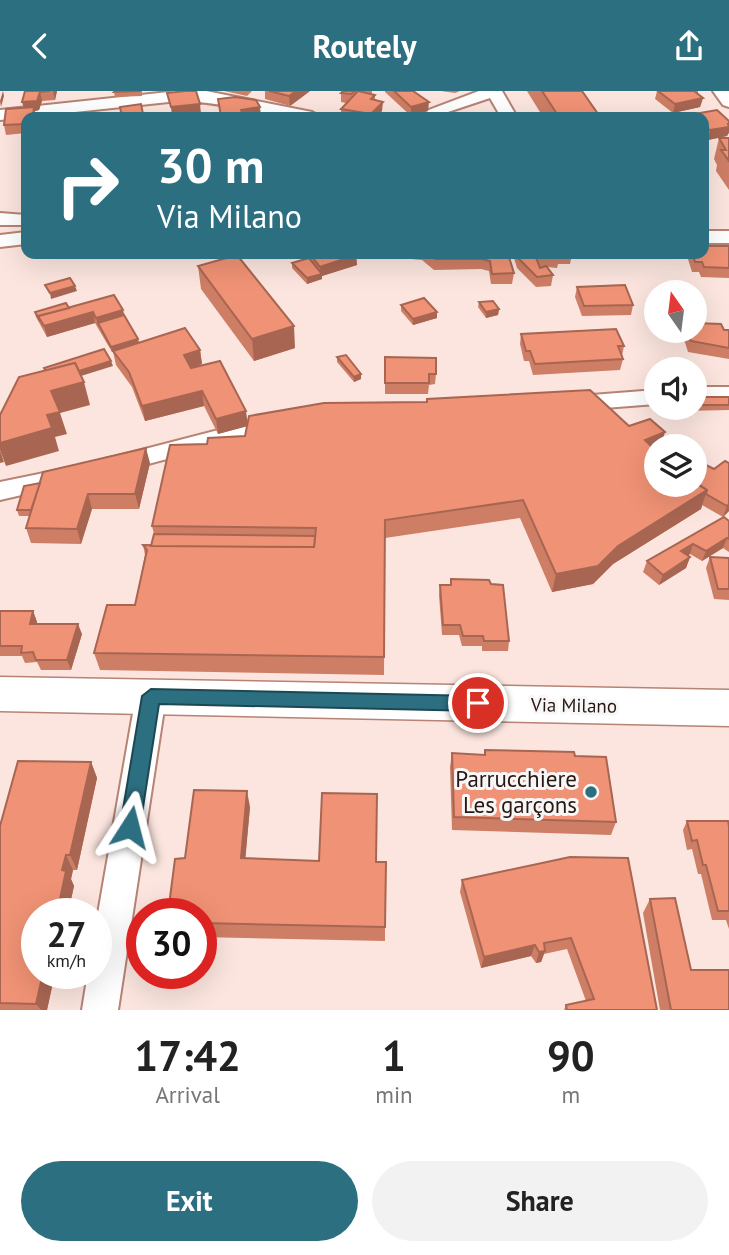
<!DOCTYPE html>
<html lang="en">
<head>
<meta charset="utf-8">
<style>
  body { margin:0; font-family:"PT Sans",sans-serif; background:#f2f2f2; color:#222; height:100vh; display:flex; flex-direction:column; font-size:26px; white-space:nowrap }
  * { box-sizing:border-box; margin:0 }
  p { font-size:23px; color:#767676 }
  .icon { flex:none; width:38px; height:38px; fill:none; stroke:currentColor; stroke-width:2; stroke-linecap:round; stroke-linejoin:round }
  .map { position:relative; height:919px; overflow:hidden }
  .side { display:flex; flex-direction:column; background:#fff; flex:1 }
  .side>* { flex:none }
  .hud { position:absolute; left:21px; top:21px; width:688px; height:147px; border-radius:14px; box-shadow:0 7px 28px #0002; background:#2c6f80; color:#fff; overflow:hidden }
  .needle { width:46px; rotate:346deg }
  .tools { position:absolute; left:644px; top:189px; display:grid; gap:14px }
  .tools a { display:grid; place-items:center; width:63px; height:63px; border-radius:50%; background:#fff; box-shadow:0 7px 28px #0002; font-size:35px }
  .speed { position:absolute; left:21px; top:807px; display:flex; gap:14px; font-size:35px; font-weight:700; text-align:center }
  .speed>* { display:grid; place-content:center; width:91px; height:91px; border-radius:50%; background:#fff; box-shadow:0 7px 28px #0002; line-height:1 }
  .speed small { font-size:18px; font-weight:400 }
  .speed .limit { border:10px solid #d22; background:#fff; color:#111 }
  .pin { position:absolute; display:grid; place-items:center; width:60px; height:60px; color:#fff; margin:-30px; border:4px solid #fff; border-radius:50%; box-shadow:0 2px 7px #0007 }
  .me { position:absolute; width:77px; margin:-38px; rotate:9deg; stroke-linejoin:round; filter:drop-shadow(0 0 5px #0008) }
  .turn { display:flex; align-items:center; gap:24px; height:147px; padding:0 21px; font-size:32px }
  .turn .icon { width:91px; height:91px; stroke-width:2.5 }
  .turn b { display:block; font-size:49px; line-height:60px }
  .eta { display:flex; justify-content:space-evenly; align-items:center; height:119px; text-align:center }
  .eta b { font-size:42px; font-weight:700; line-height:49px }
  .action { display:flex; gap:14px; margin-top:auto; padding:14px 21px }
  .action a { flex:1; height:80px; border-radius:42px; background:#2c6f80; color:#fff; font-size:28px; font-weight:700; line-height:80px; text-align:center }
  .action a+a { background:#f2f2f2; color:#222 }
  header { display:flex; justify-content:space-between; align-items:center; height:91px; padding:0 21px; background:#2c6f80; color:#fff; font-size:32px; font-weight:700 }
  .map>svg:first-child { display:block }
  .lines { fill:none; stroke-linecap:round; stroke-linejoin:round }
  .street-casing { stroke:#b68374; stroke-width:4 }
  .secondary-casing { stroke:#b68374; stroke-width:3 }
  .street { fill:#fff; fill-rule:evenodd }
  .secondary { fill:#fff; fill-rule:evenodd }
  .wall { fill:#ce7e65 }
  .shaded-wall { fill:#a86652 }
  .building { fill:#f09275; stroke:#a86652; stroke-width:2 }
  .route { fill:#2c6f80; stroke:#1d4853; stroke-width:2 }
  .poi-dot { fill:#2c6f80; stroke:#f7f7f7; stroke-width:2.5 }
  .labels { text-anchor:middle; stroke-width:6; stroke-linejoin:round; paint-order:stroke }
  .street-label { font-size:19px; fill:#2a1711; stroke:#f7f7f7 }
  .near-poi-label { font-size:23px; fill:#2a1711; stroke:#f7f7f7; text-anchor:end }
</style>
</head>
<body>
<header><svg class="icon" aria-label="back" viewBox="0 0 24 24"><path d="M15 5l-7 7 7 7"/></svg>Routely<svg class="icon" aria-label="share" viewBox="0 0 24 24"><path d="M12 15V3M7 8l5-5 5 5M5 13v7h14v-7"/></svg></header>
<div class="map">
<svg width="729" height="919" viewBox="0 0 729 919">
  <rect width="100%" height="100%" fill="#fbe5de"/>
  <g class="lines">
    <g class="street-casing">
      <g id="street">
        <path d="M 178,0 L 206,0 L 312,21 L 320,26 C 272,28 226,10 178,10 L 0,29 L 0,19 Z"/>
        <polygon points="479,0 502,0 517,26 501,26 490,7 433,26 410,26"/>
        <polygon points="713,0 729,0 729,16 723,14"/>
        <polygon points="0,122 26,124 26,134 0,134"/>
        <rect x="704" y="140" width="25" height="12"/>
        <polygon points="26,141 26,153 0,156 0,144"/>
        <rect x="695" y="296" width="34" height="14"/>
        <polygon points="656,299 656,313 566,320 558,318 555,313 558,308 566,306"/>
        <polygon points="280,323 288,326 292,331 288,336 114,382 105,380 102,374 105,368 114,366"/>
        <polygon points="73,376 82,378 85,384 82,390 0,409 0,391"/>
        <polygon points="151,593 161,596 166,605 118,919 82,919 88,882 96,882 96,834 136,605 141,596"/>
      </g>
    </g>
    <g class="secondary-casing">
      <polygon id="secondary" points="0,586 729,599 729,635 0,620"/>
    </g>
    <use href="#street" class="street"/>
    <use href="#secondary" class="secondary"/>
  </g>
  <g class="wall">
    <polygon points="25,0 57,0 55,9 42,10 39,19 35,20 26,26 26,42 6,44 4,34 24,17"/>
    <polygon points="142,0 142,5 115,6 114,1"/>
    <polygon points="224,0 252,0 247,5"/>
    <polygon points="265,0 310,0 290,15 265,8"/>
    <polygon points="343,0 372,0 372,2 370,3 375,4 375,9 382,20 376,26 341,26 341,18 346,12 341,11 341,2"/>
    <polygon points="385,0 413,0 428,20 411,25 385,1"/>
    <polygon points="441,0 460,0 455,2"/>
    <polygon points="527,0 582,0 598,23 597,26 543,26"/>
    <polygon points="657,0 698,0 698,3 703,7 700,16 673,22 655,8"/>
    <polygon points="717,19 729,30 729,42 727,45 708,49 704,46 704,26 687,26 688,24"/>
    <polygon points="719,47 729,47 729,99 716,80 717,74 714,68"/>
    <polygon points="729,155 729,187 701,186 699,181 692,181 687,165 688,163 704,163"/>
    <polygon points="259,163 296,163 295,168 262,166"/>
    <polygon points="302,163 355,163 356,164 357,174 322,185 322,188 307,193 292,177 292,172 306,168"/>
    <polygon points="410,163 508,163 514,182 512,193 491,193 489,180 481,178 434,179 422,169 411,168"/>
    <polygon points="515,163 572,163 570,173 558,173 557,177 547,176 553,184 551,195 536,196 517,177 514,167"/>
    <polygon points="198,175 295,257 254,270 201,198"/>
    <polygon points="577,196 633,214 631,224 582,225 575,206"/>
    <polygon points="479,211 499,218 498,224 486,227 478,216"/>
    <polygon points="401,214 437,221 437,227 413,234 401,220"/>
    <polygon points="69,217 124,224 138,248 139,252 200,259 202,273 194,276 248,332 629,335 656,355 656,394 695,394 698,380 706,374 729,420 723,426 702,414 701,418 613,473 593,493 552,501 520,427 385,447 384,584 100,579 94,562 135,514 145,464 143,454 151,455 154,443 152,435 207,353 245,345 247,335 218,343 204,315 145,330 132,296 116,274 113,261 112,261 95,232 47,246 36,226 35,221"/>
    <polygon points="729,239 729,268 688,261 682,242 683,240"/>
    <polygon points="521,243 624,255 622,265 623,268 620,279 533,284 529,270 524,270 520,253"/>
    <polygon points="337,266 361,288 354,291 337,271"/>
    <polygon points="385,266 436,283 435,293 429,294 428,303 385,303"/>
    <polygon points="695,306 729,306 729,319 683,320 682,317 695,317"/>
    <polygon points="150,372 139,418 92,418 81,453 31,452 26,437 29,425 19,425 17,419"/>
    <polygon points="729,430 729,461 723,457 702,470 690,463 687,465 690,466 686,477 659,494 643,481 647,470"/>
    <polygon points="710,466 729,467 729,509 714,508 706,477"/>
    <polygon points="451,488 509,550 508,560 482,560 482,555 462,555 459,544 442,544 439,504 440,494 450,494"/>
    <polygon points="0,520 33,520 37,531 37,533 82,543 71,579 41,579 37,571 25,572 22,565 0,565"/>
    <polygon points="485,659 575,665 616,731 611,744 452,739 450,676 452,662 485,664"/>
    <polygon points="91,671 97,687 77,779 73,779 71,788 74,795 47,919 0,919 0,735"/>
    <polygon points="250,716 245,768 376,771 385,836 385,850 201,846 201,822 185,767"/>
    <polygon points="687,730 729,735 729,838 726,829 712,829 701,783 698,783 692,758 687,759 683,739"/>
    <polygon points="570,766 657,919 564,919 566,914 586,910 567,858 544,863 541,871 536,872 531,865 481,877 460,801 462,789"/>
    <polygon points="650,808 691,879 729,919 660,919 643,822"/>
  </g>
  <g class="shaded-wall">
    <polygon points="3,0 4,5 1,16 0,10"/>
    <polygon points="53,0 57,0 55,9"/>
    <polygon points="296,0 310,0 290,15 289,5"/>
    <polygon points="40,1 42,10 39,19 35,20 36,26 33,26 25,21 22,11"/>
    <polygon points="703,7 700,16 673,22 675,13"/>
    <polygon points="383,11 382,20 376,26 371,26 371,23"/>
    <polygon points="429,11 428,20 411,25 411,16"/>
    <polygon points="200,13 201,23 172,26 171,16"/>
    <polygon points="260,16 261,26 242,26 241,19"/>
    <polygon points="729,33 729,41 727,45 708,49 710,39"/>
    <polygon points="356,164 357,174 322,185 322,188 307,193 307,187 320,184 320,176"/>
    <polygon points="75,195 77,200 51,208 50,202"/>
    <polygon points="499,218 498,224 486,227 486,221"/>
    <polygon points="123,219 126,230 98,232 99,237 96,227"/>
    <polygon points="93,221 95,232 47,246 44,235"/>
    <polygon points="437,221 437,227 413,234 413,228"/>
    <polygon points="294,235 295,257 254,270 252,248"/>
    <polygon points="138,248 139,253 112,261 111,256"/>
    <polygon points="200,259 202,273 187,279 184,264"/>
    <polygon points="111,270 113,275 52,294 51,289"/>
    <polygon points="361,283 361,288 354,291 354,286"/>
    <polygon points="84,291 90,314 60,322 67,343 55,346 59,360 6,375 0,359 0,352 47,324 51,300"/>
    <polygon points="202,300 204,315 145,330 142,315"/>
    <polygon points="246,320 248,335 218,343 216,328"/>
    <polygon points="665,341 661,355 656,355 656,361 645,349"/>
    <polygon points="146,357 150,372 139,418 135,403"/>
    <polygon points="0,359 4,371 0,372"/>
    <polygon points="707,399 701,418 613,473 593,493 552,501 556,483 618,455"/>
    <polygon points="88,403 92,418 81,453 77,438"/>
    <polygon points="729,413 729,420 723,426 727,415"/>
    <polygon points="727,447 723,457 702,470 706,460"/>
    <polygon points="693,453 690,463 678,471 681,460"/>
    <polygon points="690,466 686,477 659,494 663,484"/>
    <polygon points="33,520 37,531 34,543 30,533"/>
    <polygon points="78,533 82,543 71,579 67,569"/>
    <polygon points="91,671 97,687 77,779 70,764"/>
    <polygon points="247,700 250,716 244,783 241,767"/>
    <polygon points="66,764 73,779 71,788 74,795 68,822 57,822 62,779"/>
    <polygon points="535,854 531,865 481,877 484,866"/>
    <polygon points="545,860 541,871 536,872 539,861"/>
    <polygon points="43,882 55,882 47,919 41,919 36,913"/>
  </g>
  <g class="building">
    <polygon points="25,0 50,0 40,1 37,10 22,11"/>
    <polygon points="115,0 141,0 114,1"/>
    <polygon points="186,0 196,0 200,13 171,16 167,2"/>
    <polygon points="269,0 296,0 289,5"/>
    <polygon points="343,0 355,0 351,3 341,2"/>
    <polygon points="358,0 375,4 371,8 383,11 371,23 341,18"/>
    <polygon points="394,0 413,0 429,11 411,16"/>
    <polygon points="542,0 582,0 598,23 559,26"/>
    <polygon points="658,0 694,0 703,7 675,13"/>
    <polygon points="235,6 256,9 260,16 241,19 244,26 212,26 221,25 218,8"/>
    <polygon points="141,13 143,23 152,22 153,26 122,26 120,16"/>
    <polygon points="34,16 33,26 26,26 26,33 4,34 6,18"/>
    <polygon points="717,19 729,30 729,33 728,33 729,36 710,39 704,35 704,26 691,26 688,24"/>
    <polygon points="285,22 287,26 250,26"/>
    <polygon points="670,23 675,26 658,26"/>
    <polygon points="719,47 729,47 729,70 721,59 726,59"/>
    <polygon points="704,155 729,155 729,177 704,176 702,171 695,171 693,163 704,163"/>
    <polygon points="310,163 355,163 356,164 320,176"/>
    <polygon points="428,163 508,163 514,182 492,183 490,170 482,168 435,168"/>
    <polygon points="517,163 561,163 557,163 559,166 535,164 540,177 546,175 553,184 537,186 518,167"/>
    <polygon points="237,164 294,235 252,248 198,175"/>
    <polygon points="309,167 322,183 307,187 292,172"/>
    <polygon points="70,187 75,195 50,202 45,194"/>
    <polygon points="625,194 633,214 584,215 577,196"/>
    <polygon points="114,204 123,219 96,227 93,221 44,235 38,225"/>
    <polygon points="424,207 437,221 413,228 401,214"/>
    <polygon points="493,210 499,218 486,221 479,211"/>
    <polygon points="66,212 69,217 38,225 40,230 35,221"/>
    <polygon points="124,224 138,248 111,256 98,232"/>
    <polygon points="695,232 721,233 724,239 729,239 729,257 691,250 688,240 695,240"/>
    <polygon points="185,237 200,259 184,264 191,277 220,270 246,320 216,328 202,300 142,315 129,281 113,260"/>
    <polygon points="616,238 624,255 618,255 623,268 535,273 530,260 526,260 521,243"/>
    <polygon points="104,258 111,270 79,280 75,272 46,280 44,277"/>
    <polygon points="346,264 361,283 354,286 337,266"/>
    <polygon points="385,266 436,267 436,283 429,283 429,292 385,292"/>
    <polygon points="75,272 84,291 51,300 60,321 47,324 52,337 0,352 0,324 19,286"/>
    <polygon points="590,299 629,335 650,328 665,341 645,349 656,360 656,394 695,394 695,392 707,399 618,455 598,475 556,483 523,409 385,429 384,566 94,562 107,514 135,514 147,459 143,454 314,456 316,437 152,435 170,354 207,353 208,347 245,345 249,325 324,312 427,311 427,308"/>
    <rect x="695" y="306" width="34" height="8"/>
    <polygon points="146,357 135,403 88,403 77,438 26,437 43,381"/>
    <polygon points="725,370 729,372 729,413 727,415 706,403 707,399 695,391 695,378 698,380 706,374 714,378"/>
    <polygon points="40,392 31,419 17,419 24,395"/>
    <polygon points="724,426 729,430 729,448 727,447 706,460 693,453 681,460 690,466 663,484 647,470"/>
    <polygon points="154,443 315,445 314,456 151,455"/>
    <polygon points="710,466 729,467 729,498 718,498"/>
    <polygon points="451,488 489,489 491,493 503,494 509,550 484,550 483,545 463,545 460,534 443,534 440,494 451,494"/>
    <polygon points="0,520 33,520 30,533 78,533 67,569 36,569 33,561 21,562 22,555 0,555"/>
    <polygon points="485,659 574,661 575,665 606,666 616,731 454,726 452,662 485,664"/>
    <polygon points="18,670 91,671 70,764 66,764 62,779 66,780 57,822 37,822 37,882 43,882 36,913 0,912 0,735"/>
    <polygon points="194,699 247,700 241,767 319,770 322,702 377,703 376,771 386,771 385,836 201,832 201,822 168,822 175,768 185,767"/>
    <polygon points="687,730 728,730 729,735 729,820 718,820 706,774 703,774 697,749 692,750"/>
    <polygon points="570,766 628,767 657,919 567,919 566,914 594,908 571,847 544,852 545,860 539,861 535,854 484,866 462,789"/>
    <polygon points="675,807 691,879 729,879 729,919 671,919 650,808"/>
  </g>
  <polygon class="route" points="151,598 478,605 487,612 478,620 159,613 140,736 137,742 130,745 123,742 120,736 142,605"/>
  <circle class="poi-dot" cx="591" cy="701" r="7"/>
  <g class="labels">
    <g class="street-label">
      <text transform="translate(574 614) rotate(1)" y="7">Via Milano</text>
    </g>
    <g class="near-poi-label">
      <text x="577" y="696">Parrucchiere<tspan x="577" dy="26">Les garçons</tspan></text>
    </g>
  </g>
</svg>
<div class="tools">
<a><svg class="needle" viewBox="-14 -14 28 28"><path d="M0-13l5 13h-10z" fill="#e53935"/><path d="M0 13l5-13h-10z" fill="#767676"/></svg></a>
<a><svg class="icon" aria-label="sound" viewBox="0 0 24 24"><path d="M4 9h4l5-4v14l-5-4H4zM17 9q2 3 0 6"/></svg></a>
<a><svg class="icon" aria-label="layers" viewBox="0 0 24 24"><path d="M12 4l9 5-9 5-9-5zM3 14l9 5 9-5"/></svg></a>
</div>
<div class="speed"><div>27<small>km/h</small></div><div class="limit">30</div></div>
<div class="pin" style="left:478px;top:612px;background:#d93025"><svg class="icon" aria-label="arrive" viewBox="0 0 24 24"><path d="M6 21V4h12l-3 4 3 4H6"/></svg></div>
<svg class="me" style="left:130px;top:736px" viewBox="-20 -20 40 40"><path d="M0-17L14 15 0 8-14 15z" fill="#2c6f80" stroke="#fff" stroke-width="4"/></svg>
<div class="hud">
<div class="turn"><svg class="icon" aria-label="right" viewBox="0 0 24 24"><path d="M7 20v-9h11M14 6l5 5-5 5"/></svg><div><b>30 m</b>Via Milano</div></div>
</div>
</div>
<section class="side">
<div class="eta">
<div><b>17:42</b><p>Arrival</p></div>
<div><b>1</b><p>min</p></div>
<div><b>90</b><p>m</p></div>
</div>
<div class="action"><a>Exit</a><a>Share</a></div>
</section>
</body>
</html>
